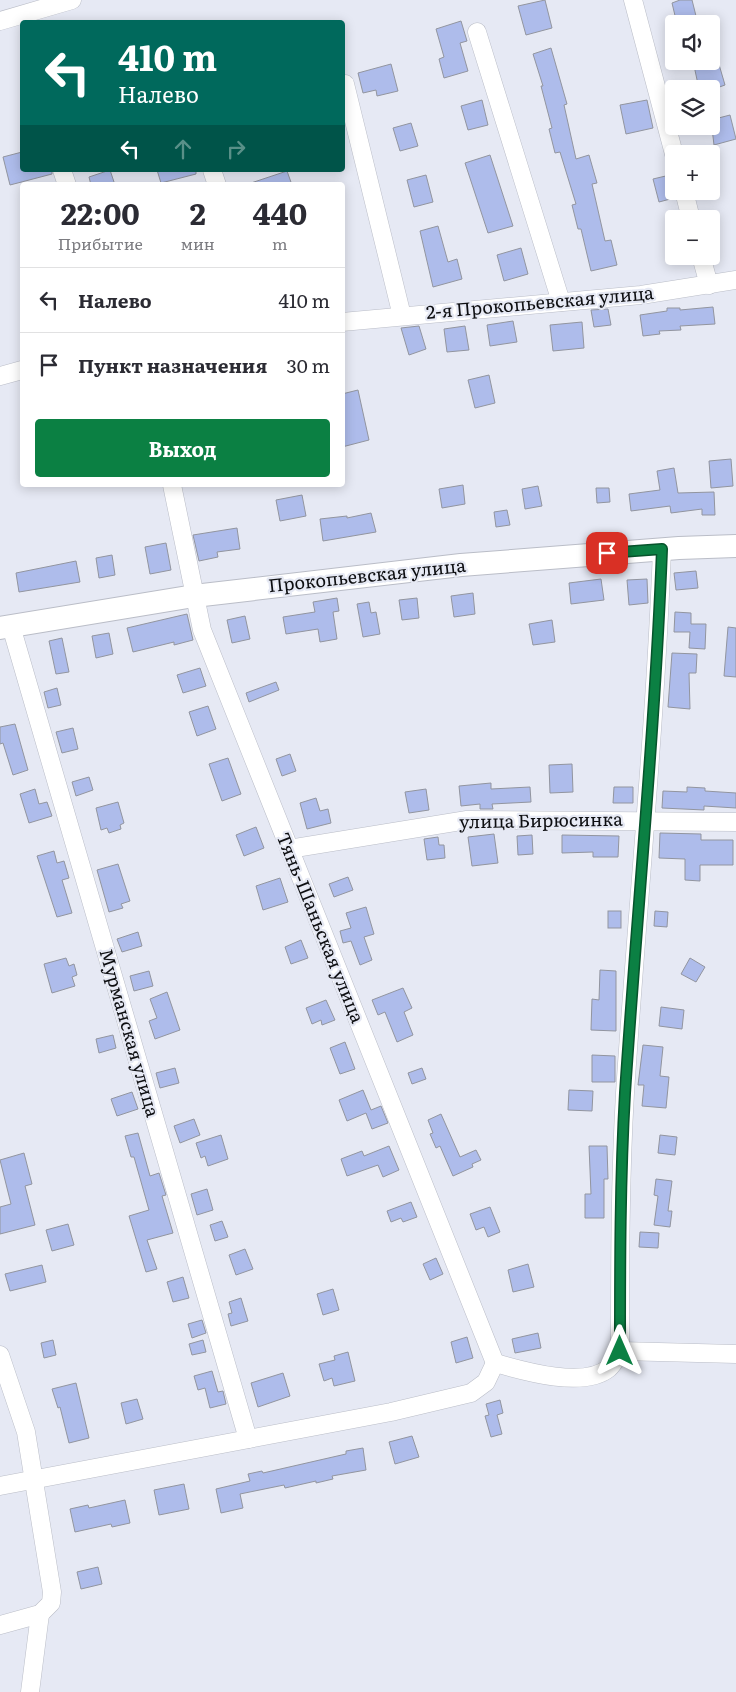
<!DOCTYPE html>
<html lang="ru">
<head>
<meta charset="utf-8">
<style>
  body { margin:0; font-family:Literata,serif; background:#f2f2f3; color:#2b2b33; height:100vh; display:flex; flex-direction:column; font-size:19px; white-space:nowrap }
  * { box-sizing:border-box; margin:0 }
  p { font-size:16px; color:#7c7c81 }
  .icon { flex:none; width:28px; height:28px; fill:none; stroke:currentColor; stroke-width:2; stroke-linecap:round; stroke-linejoin:round }
  .map { position:relative; flex:1; overflow:hidden }
  .drawer { position:absolute; left:20px; top:182px; width:325px; height:305px; display:flex; flex-direction:column; background:#fff; border-radius:5px; box-shadow:0 2px 12px #0003 }
  .drawer>* { flex:none }
  .guide { position:absolute; left:20px; top:20px; width:325px; height:152px; border-radius:5px; box-shadow:0 2px 12px #0003; background:#00695c; color:#fff; overflow:hidden }
  .fabs { position:absolute; left:665px; top:15px; display:grid; gap:10px }
  .fabs a { display:grid; place-items:center; width:55px; height:55px; border-radius:5px; background:#fff; box-shadow:0 2px 12px #0003; font-size:25px }
  .pin { position:absolute; display:grid; place-items:center; width:42px; height:42px; color:#fff; margin:-21px; border-radius:10px; box-shadow:0 2px 8px #0006 }
  .me { position:absolute; width:55px; margin:-28px; rotate:0deg; stroke-linejoin:round; filter:drop-shadow(0 0 4px #0008) }
  .turn { display:flex; align-items:center; gap:18px; height:105px; padding:0 15px; font-size:22px }
  .turn .icon { width:65px; height:65px; stroke-width:2.5 }
  .turn b { display:block; font-size:35px; line-height:42px }
  .lanes { display:flex; align-items:center; height:48px; padding:0 15px; background:#0003; justify-content:center; gap:25px; direction:ltr }
  .lanes .off { opacity:.35 }
  .eta { display:flex; justify-content:space-evenly; align-items:center; height:85px; text-align:center }
  .eta b { font-size:30px; font-weight:700; line-height:35px }
  .primary-button { display:flex; gap:10px; margin-top:auto; padding:10px 15px }
  .primary-button a { flex:1; height:58px; border-radius:5px; background:#0b8043; color:#fff; font-size:20px; font-weight:700; line-height:58px; text-align:center }
  ul { padding:0; list-style:none }
  li { display:flex; align-items:center; gap:15px; height:65px; padding:0 15px; border-top:1px solid #e1e1e2 }
  li div { flex:1 }
  li b { display:block; font-size:19px }
  li em { font-style:normal }
  .map>svg:first-child { display:block }
  .building { fill:#aebceb; stroke:#92959f }
  .lines { fill:none; stroke-linecap:round; stroke-linejoin:round }
  .minor-casing { stroke:#babdc7; stroke-width:19 }
  .major-casing { stroke:#babdc7; stroke-width:24 }
  .minor { stroke:#fff; stroke-width:18 }
  .major { stroke:#fff; stroke-width:22 }
  .route-casing { stroke:#07532c; stroke-width:12 }
  .route { stroke:#0b8043; stroke-width:9 }
  .labels { text-anchor:middle; stroke-width:4.5; stroke-linejoin:round; paint-order:stroke }
  .street-label { font-size:18px; fill:#0d0e11; stroke:#e6e9f4 }
</style>
</head>
<body>
<div class="map">
<svg width="736" height="1692" viewBox="0 0 736 1692">
  <rect width="100%" height="100%" fill="#e6e9f4"/>
  <g class="building">
    <polygon points="545,0 552,28 526,35 518,6"/>
    <polygon points="680,0 692,0 698,24 677,24 672,3"/>
    <polygon points="461,21 467,41 460,43 468,71 444,78 439,59 444,57 436,29"/>
    <polygon points="551,48 567,104 564,105 576,159 589,155 597,183 592,184 605,241 611,240 617,265 591,271 581,229 578,229 572,205 576,204 560,152 555,153 549,129 552,128 541,86 543,86 533,54"/>
    <polygon points="693,61 718,61 725,85 714,89 699,89"/>
    <polygon points="391,64 398,91 377,96 376,90 363,93 358,73"/>
    <polygon points="482,100 488,125 468,130 461,106"/>
    <polygon points="647,100 653,128 626,134 620,105"/>
    <polygon points="730,115 736,139 714,145 711,120"/>
    <polygon points="411,123 418,146 400,151 393,128"/>
    <polygon points="22,152 22,170 52,170 52,174 10,185 3,157"/>
    <polygon points="490,155 513,226 488,233 465,163"/>
    <polygon points="110,170 115,185 91,185 89,177"/>
    <polygon points="157,170 196,170 196,174 161,183"/>
    <polygon points="287,171 292,185 251,185 251,183"/>
    <polygon points="674,174 674,198 659,202 653,179"/>
    <polygon points="426,175 433,202 414,207 407,180"/>
    <polygon points="438,226 448,262 457,259 462,279 433,287 420,231"/>
    <polygon points="521,248 528,274 504,281 497,255"/>
    <polygon points="713,307 715,324 680,326 681,330 659,331 660,334 643,336 640,315 667,311 667,308 680,308 680,310"/>
    <polygon points="608,309 611,325 594,327 591,310"/>
    <polygon points="513,321 517,342 490,346 487,325"/>
    <polygon points="582,322 584,348 553,351 550,325"/>
    <polygon points="419,326 426,349 409,355 401,328"/>
    <polygon points="465,326 469,350 447,352 444,329"/>
    <polygon points="489,375 495,403 475,408 468,380"/>
    <polygon points="358,390 369,440 342,447 342,394"/>
    <polygon points="731,459 733,486 711,488 709,461"/>
    <polygon points="674,468 678,493 714,492 715,515 702,515 702,509 671,513 670,506 631,511 629,494 660,490 657,471"/>
    <polygon points="463,485 465,504 442,508 439,489"/>
    <polygon points="538,486 542,506 525,509 522,489"/>
    <polygon points="596,488 609,488 610,502 597,503"/>
    <polygon points="302,495 306,516 280,521 276,500"/>
    <polygon points="507,510 510,525 496,527 494,512"/>
    <polygon points="371,513 376,532 323,541 320,519 347,516 347,518"/>
    <polygon points="237,528 240,549 217,552 218,557 199,561 193,535"/>
    <polygon points="166,543 171,570 150,574 145,547"/>
    <polygon points="112,555 115,575 99,578 96,558"/>
    <polygon points="76,561 80,582 19,592 16,573"/>
    <polygon points="696,571 698,588 676,590 674,573"/>
    <polygon points="601,579 604,600 571,604 569,583"/>
    <polygon points="647,579 648,603 629,605 627,580"/>
    <polygon points="473,593 475,614 454,617 451,596"/>
    <polygon points="337,598 339,611 333,612 337,639 320,642 318,629 286,634 283,617 315,612 313,602"/>
    <polygon points="417,598 419,618 402,620 399,600"/>
    <polygon points="369,602 371,613 376,612 380,634 363,637 357,604"/>
    <polygon points="675,612 691,613 691,624 706,624 705,649 689,648 690,632 674,632"/>
    <polygon points="187,614 193,640 174,645 174,642 133,652 127,628"/>
    <polygon points="245,616 250,639 232,643 227,620"/>
    <polygon points="552,620 555,642 533,645 529,624"/>
    <polygon points="728,627 736,628 736,677 724,676"/>
    <polygon points="109,633 113,654 96,658 92,636"/>
    <polygon points="62,638 69,672 56,674 49,641"/>
    <polygon points="672,653 697,654 696,673 689,673 690,709 668,707"/>
    <polygon points="200,668 206,686 183,693 177,675"/>
    <polygon points="276,682 279,690 249,702 246,693"/>
    <polygon points="57,688 61,705 48,708 44,692"/>
    <polygon points="208,706 216,729 197,736 189,712"/>
    <polygon points="15,724 28,770 13,775 3,743 0,744 0,727"/>
    <polygon points="73,728 78,749 62,753 56,732"/>
    <polygon points="290,754 296,771 282,776 276,759"/>
    <polygon points="228,758 241,794 222,801 209,764"/>
    <polygon points="572,764 573,792 550,793 549,765"/>
    <polygon points="89,777 93,790 76,796 72,782"/>
    <polygon points="491,783 491,789 530,787 531,802 492,804 493,809 480,809 480,804 461,806 459,786"/>
    <polygon points="614,787 633,787 633,803 613,803"/>
    <polygon points="687,787 705,788 705,791 736,793 736,808 704,806 704,810 662,808 663,791 687,792"/>
    <polygon points="35,789 39,804 47,802 52,816 29,823 20,794"/>
    <polygon points="426,789 429,810 409,813 405,792"/>
    <polygon points="316,798 320,811 328,809 331,823 307,829 300,803"/>
    <polygon points="118,802 124,823 120,825 121,829 109,833 107,828 101,830 96,808"/>
    <polygon points="256,827 264,848 244,856 236,835"/>
    <polygon points="660,833 701,834 701,840 733,840 733,865 700,865 700,881 685,880 685,859 659,858"/>
    <polygon points="494,834 498,863 472,866 468,837"/>
    <polygon points="532,835 533,854 518,855 517,836"/>
    <polygon points="562,835 619,836 618,857 593,857 593,852 562,853"/>
    <polygon points="438,837 439,845 444,845 445,858 427,860 424,839"/>
    <polygon points="54,851 57,863 64,861 69,878 62,880 72,913 57,917 37,856"/>
    <polygon points="118,864 130,901 121,904 123,908 109,912 97,870"/>
    <polygon points="348,877 353,890 334,897 329,884"/>
    <polygon points="280,878 288,902 263,910 256,886"/>
    <polygon points="366,907 374,934 364,937 372,960 360,965 351,941 343,943 340,931 351,928 346,913"/>
    <rect x="608" y="911" width="13" height="17"/>
    <polygon points="655,911 668,912 667,927 654,926"/>
    <polygon points="138,932 142,946 122,952 117,939"/>
    <polygon points="301,940 308,958 291,964 285,947"/>
    <polygon points="66,958 69,966 74,964 77,975 72,977 75,986 52,993 44,964"/>
    <polygon points="690,958 705,967 696,982 681,974"/>
    <polygon points="600,970 616,971 616,1031 591,1030 592,999 599,1000"/>
    <polygon points="149,971 153,986 134,991 130,976"/>
    <polygon points="403,988 412,1008 404,1012 413,1035 397,1042 385,1012 378,1015 372,1000"/>
    <polygon points="167,992 180,1030 155,1039 149,1021 157,1018 150,999"/>
    <polygon points="326,1000 335,1020 322,1025 321,1020 312,1024 306,1008"/>
    <polygon points="661,1007 684,1010 682,1029 659,1026"/>
    <polygon points="113,1035 116,1048 99,1053 96,1039"/>
    <polygon points="345,1042 355,1069 340,1074 330,1048"/>
    <polygon points="643,1045 663,1047 660,1076 669,1077 666,1108 642,1106 644,1085 638,1085"/>
    <polygon points="592,1055 615,1056 615,1082 592,1082"/>
    <polygon points="175,1068 179,1083 160,1088 156,1073"/>
    <polygon points="422,1068 426,1079 412,1084 408,1073"/>
    <polygon points="363,1090 371,1110 381,1106 388,1123 372,1129 366,1113 347,1121 339,1100"/>
    <polygon points="569,1090 593,1091 592,1111 568,1110"/>
    <polygon points="132,1092 138,1109 117,1116 111,1099"/>
    <polygon points="441,1114 460,1157 476,1150 481,1160 472,1164 473,1167 453,1176 440,1146 436,1148 430,1134 433,1133 428,1120"/>
    <polygon points="194,1119 200,1135 180,1143 174,1126"/>
    <polygon points="138,1133 150,1176 159,1173 166,1195 162,1196 173,1233 147,1240 157,1269 146,1272 129,1216 149,1210 134,1157 131,1157 125,1136"/>
    <polygon points="221,1135 228,1159 208,1166 205,1156 201,1158 196,1143"/>
    <polygon points="660,1135 677,1137 675,1155 658,1153"/>
    <polygon points="389,1146 399,1170 383,1177 378,1165 347,1176 341,1159 362,1151 364,1156"/>
    <polygon points="589,1146 607,1146 608,1179 604,1179 604,1218 585,1218 585,1194 591,1194"/>
    <polygon points="24,1153 32,1184 25,1186 35,1225 0,1234 0,1207 11,1204 0,1160"/>
    <polygon points="656,1179 672,1181 668,1211 672,1211 670,1227 654,1225 658,1196 654,1195"/>
    <polygon points="207,1189 213,1210 197,1215 191,1194"/>
    <polygon points="411,1202 417,1217 403,1222 401,1218 391,1222 387,1211"/>
    <polygon points="490,1207 500,1232 488,1237 484,1227 476,1230 470,1214"/>
    <polygon points="222,1221 228,1237 215,1241 210,1225"/>
    <polygon points="68,1224 74,1245 52,1251 46,1230"/>
    <polygon points="640,1232 659,1233 658,1248 639,1247"/>
    <polygon points="245,1249 253,1269 236,1275 229,1255"/>
    <polygon points="436,1258 443,1274 430,1280 423,1264"/>
    <polygon points="528,1264 534,1287 513,1292 508,1270"/>
    <polygon points="42,1265 46,1282 10,1291 5,1274"/>
    <polygon points="183,1277 189,1298 173,1302 167,1282"/>
    <polygon points="333,1289 339,1310 323,1315 317,1294"/>
    <polygon points="241,1298 248,1321 231,1326 228,1314 232,1313 229,1302"/>
    <polygon points="202,1320 206,1333 192,1338 188,1324"/>
    <polygon points="538,1333 541,1348 515,1353 512,1339"/>
    <polygon points="467,1337 473,1358 456,1363 451,1342"/>
    <polygon points="53,1340 56,1355 44,1358 41,1343"/>
    <polygon points="203,1340 206,1352 192,1355 189,1344"/>
    <polygon points="348,1352 355,1381 334,1386 332,1378 324,1381 319,1364 335,1360 334,1356"/>
    <polygon points="212,1371 218,1392 223,1391 226,1404 210,1408 205,1388 198,1390 194,1376"/>
    <polygon points="283,1373 290,1396 258,1407 251,1383"/>
    <polygon points="76,1383 89,1438 69,1443 60,1407 58,1408 52,1389"/>
    <polygon points="137,1399 143,1419 126,1424 121,1403"/>
    <polygon points="500,1400 503,1413 497,1415 502,1434 491,1437 485,1416 489,1415 486,1404"/>
    <polygon points="412,1436 419,1457 395,1464 389,1442"/>
    <polygon points="363,1448 366,1470 332,1476 333,1479 316,1483 316,1481 285,1488 284,1485 240,1494 243,1508 221,1513 216,1489 250,1481 248,1474 262,1471 263,1473 346,1454 346,1451"/>
    <polygon points="184,1484 189,1509 159,1515 154,1490"/>
    <polygon points="125,1500 130,1523 112,1527 111,1524 75,1532 70,1509 88,1505 89,1508"/>
    <polygon points="98,1567 102,1584 81,1589 77,1572"/>
  </g>
  <g class="lines">
    <g class="minor-casing">
      <g id="minor">
        <polyline points="633,0 674,154"/>
        <polyline points="0,21 72,0"/>
        <polyline points="477,32 561,302"/>
        <polyline points="345,84 402,316"/>
        <polyline points="62,170 67,185"/>
        <polyline points="212,170 217,185"/>
        <polyline points="684,191 691,219"/>
        <polyline points="701,256 709,285"/>
        <polyline points="342,322 641,295 736,280"/>
        <polyline points="0,376 22,370"/>
        <polyline points="172,485 202,630 495,1363"/>
        <polyline points="11,626 248,1439"/>
        <polyline points="289,849 467,820 736,822"/>
        <path d="M 620,1351 C 620,1265 620,1179 625,1093 C 637,911 655,731 662,549"/>
        <polyline points="0,1355 26,1432 52,1592 51,1603 40,1614 0,1625"/>
        <path d="M 0,1486 L 391,1412 L 471,1393 L 486,1382 L 495,1363 C 523,1371 584,1389 609,1368 C 614,1364 617,1356 620,1351 L 736,1354"/>
        <polyline points="30,1692 40,1614"/>
      </g>
    </g>
    <g class="major-casing">
      <polyline id="major" points="0,628 194,596 461,565 679,548 736,546"/>
    </g>
    <use href="#minor" class="minor"/>
    <use href="#major" class="major"/>
  </g>
  <g class="lines">
    <g class="route-casing">
      <path id="route" d="M 607,553 L 662,549 C 655,731 637,911 625,1093 C 620,1179 620,1265 620,1351"/>
    </g>
    <use href="#route" class="route"/>
  </g>
  <g class="labels">
    <g class="street-label">
      <text transform="translate(540 303) rotate(-5)" y="6">2-я Прокопьевская улица</text>
      <text transform="translate(367 576) rotate(-6)" y="6">Прокопьевская улица</text>
      <text transform="translate(541 821) rotate(-1)" y="6">улица Бирюсинка</text>
      <text transform="translate(320 928) rotate(68)" y="6">Тянь-Шаньская улица</text>
      <text transform="translate(129 1033) rotate(74)" y="6">Мурманская улица</text>
    </g>
  </g>
</svg>
<div class="fabs">
<a><svg class="icon" aria-label="sound" viewBox="0 0 24 24"><path d="M4 9h4l5-4v14l-5-4H4zM17 9q2 3 0 6"/></svg></a>
<a><svg class="icon" aria-label="layers" viewBox="0 0 24 24"><path d="M12 4l9 5-9 5-9-5zM3 14l9 5 9-5"/></svg></a>
<a>+</a>
<a>−</a>
</div>
<div class="pin" style="left:607px;top:553px;background:#d93025"><svg class="icon" aria-label="arrive" viewBox="0 0 24 24"><path d="M6 21V4h12l-3 4 3 4H6"/></svg></div>
<svg class="me" style="left:620px;top:1351px" viewBox="-20 -20 40 40"><path d="M0-17L14 15 0 8-14 15z" fill="#0b8043" stroke="#fff" stroke-width="4"/></svg>
<div class="guide">
<div class="turn"><svg class="icon" aria-label="left" viewBox="0 0 24 24"><path d="M17 20v-9H6M10 6l-5 5 5 5"/></svg><div><b>410 m</b>Налево</div></div>
<div class="lanes"><svg class="icon" aria-label="left" viewBox="0 0 24 24"><path d="M17 20v-9H6M10 6l-5 5 5 5"/></svg><svg class="icon off" aria-label="ahead" viewBox="0 0 24 24"><path d="M12 20V5M6 11l6-6 6 6"/></svg><svg class="icon off" aria-label="right" viewBox="0 0 24 24"><path d="M7 20v-9h11M14 6l5 5-5 5"/></svg></div>
</div>
<section class="drawer">
<div class="eta">
<div><b>22:00</b><p>Прибытие</p></div>
<div><b>2</b><p>мин</p></div>
<div><b>440</b><p>m</p></div>
</div>
<ul>
<li><svg class="icon" aria-label="left" viewBox="0 0 24 24"><path d="M17 20v-9H6M10 6l-5 5 5 5"/></svg><div><b>Налево</b></div><em>410 m</em></li>
<li><svg class="icon" aria-label="arrive" viewBox="0 0 24 24"><path d="M6 21V4h12l-3 4 3 4H6"/></svg><div><b>Пункт назначения</b></div><em>30 m</em></li>
</ul>
<div class="primary-button"><a>Выход</a></div>
</section>
</div>
</body>
</html>
